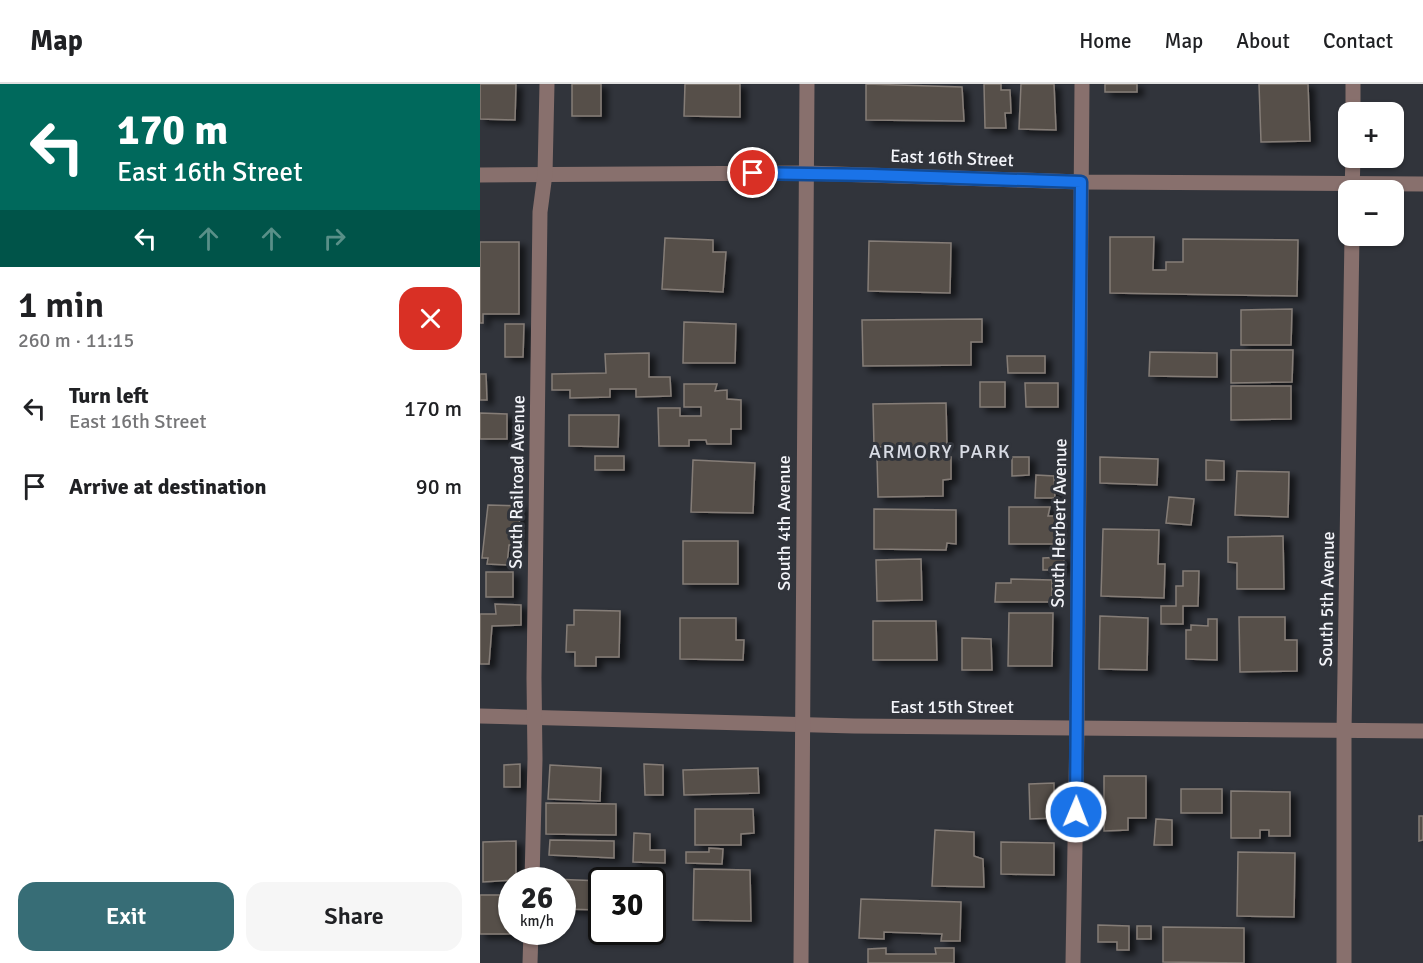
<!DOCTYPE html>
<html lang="en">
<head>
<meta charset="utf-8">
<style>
  body { margin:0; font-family:Signika,sans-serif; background:#f6f6f6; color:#202124; height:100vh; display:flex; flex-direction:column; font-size:22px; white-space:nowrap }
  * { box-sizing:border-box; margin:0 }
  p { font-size:20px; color:#757577 }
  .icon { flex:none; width:33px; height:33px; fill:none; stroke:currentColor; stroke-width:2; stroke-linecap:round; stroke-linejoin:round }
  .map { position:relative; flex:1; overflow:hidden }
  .panel { display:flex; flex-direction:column; background:#fff; width:480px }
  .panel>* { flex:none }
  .hud { background:#00695c; color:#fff; overflow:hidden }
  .fabs { position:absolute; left:858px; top:18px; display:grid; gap:12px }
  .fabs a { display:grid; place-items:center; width:66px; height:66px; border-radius:12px; background:#fff; box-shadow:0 2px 4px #0004; font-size:30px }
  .speed { position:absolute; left:18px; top:783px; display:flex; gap:12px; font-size:30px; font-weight:700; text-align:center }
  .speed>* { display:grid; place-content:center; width:78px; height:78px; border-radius:50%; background:#fff; box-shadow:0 2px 4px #0004; line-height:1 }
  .speed small { font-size:15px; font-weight:400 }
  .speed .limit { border:3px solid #111; border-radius:9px; background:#fff; color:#111 }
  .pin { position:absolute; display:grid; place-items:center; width:51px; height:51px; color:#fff; margin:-26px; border:3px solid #fff; border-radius:50%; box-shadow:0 2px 6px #0007 }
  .me { position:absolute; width:66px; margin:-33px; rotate:1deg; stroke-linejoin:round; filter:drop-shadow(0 0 4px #0008) }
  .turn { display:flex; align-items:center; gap:21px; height:126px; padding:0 18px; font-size:27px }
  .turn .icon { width:78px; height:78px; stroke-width:2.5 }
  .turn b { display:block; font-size:42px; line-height:51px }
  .lanes { display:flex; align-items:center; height:57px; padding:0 18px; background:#0003; justify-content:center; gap:30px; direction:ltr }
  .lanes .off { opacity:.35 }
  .round { display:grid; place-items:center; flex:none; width:63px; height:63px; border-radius:18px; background:#f6f6f6 }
  .head { display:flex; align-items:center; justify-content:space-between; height:102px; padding:0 18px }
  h1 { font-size:36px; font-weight:600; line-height:45px }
  .cta { display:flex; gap:12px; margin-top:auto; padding:12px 18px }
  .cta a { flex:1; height:69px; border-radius:18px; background:#376d76; color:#fff; font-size:24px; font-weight:600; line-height:69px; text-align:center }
  .cta a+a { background:#f6f6f6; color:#202124 }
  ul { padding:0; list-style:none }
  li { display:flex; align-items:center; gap:18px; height:78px; padding:0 18px }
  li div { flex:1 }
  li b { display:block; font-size:22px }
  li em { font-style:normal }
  header { display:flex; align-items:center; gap:36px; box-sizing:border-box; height:84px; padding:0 30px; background:#fff; border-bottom:2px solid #e0e0e0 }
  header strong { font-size:28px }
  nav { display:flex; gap:33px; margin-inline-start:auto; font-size:21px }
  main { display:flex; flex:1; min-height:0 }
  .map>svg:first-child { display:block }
  .building { fill:#564f49; stroke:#857d77; stroke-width:1.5; filter:url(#shadow) }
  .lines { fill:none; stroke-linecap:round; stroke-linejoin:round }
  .minor { stroke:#88706d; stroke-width:15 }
  .tertiary { stroke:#88706d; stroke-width:15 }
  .route-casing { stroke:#114b97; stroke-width:15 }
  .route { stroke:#1a73e8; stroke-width:10 }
  .labels { text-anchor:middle; stroke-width:6; stroke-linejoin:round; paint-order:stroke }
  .street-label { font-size:18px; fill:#f3f4f9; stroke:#31343b }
  .neighbourhood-label { font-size:20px; letter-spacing:1.5px; fill:#d8dbe4; stroke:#31343b }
</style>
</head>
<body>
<header>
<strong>Map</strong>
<nav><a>Home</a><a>Map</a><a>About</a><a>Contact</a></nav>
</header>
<main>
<section class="panel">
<div class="hud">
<div class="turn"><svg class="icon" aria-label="left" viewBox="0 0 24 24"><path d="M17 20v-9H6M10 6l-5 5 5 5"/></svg><div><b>170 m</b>East 16th Street</div></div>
<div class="lanes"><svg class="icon" aria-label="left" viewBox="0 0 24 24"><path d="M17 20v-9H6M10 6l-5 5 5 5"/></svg><svg class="icon off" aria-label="ahead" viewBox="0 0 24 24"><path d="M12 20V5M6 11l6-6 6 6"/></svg><svg class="icon off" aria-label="ahead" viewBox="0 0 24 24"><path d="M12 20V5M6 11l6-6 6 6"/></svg><svg class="icon off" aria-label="right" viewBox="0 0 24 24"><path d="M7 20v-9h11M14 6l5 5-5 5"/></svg></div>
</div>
<div class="head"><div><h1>1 min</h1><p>260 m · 11:15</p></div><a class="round" style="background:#d93025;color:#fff"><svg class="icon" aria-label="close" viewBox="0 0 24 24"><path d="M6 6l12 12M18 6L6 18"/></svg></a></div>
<ul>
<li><svg class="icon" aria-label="left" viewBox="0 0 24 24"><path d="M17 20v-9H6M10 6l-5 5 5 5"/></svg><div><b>Turn left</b><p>East 16th Street</p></div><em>170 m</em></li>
<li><svg class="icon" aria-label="arrive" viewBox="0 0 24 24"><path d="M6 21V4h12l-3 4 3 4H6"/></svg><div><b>Arrive at destination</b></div><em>90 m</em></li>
</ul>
<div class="cta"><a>Exit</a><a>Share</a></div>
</section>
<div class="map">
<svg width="943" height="879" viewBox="0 0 943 879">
  <defs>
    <filter id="shadow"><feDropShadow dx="6" dy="4" stdDeviation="3" flood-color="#0009"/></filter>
  </defs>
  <rect width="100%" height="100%" fill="#31343b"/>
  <g class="building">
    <polygon points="0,0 36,0 35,36 0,35"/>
    <rect x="92" y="0" width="29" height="32"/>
    <polygon points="205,0 260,0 260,33 204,32"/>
    <polygon points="386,0 482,3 484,37 386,36"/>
    <polygon points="504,0 521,0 521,6 530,6 531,29 525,29 526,44 505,44"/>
    <polygon points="541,0 574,0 576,46 539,45"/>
    <rect x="625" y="0" width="32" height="8"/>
    <polygon points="779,0 828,0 830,57 781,58"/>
    <polygon points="630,153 674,153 673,186 686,186 686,178 703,178 703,155 818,156 817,212 630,209"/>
    <polygon points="185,154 233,156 233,168 246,168 243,208 182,205"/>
    <polygon points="389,157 471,159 470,209 388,207"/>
    <polygon points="0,158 39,158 39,230 3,230 3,239 0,239"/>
    <polygon points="812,225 811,261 761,261 761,226"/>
    <polygon points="502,235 502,258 491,258 491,281 383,282 382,236"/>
    <polygon points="204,238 256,240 255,279 203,279"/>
    <polygon points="25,240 44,240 43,273 25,273"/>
    <polygon points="751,266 813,266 812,298 751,299"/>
    <polygon points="670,268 737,269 737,293 669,292"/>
    <polygon points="169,269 169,293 190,293 191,312 156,313 156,305 130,305 130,313 90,314 90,306 72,306 72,290 126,289 125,270"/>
    <polygon points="527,272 565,272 565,289 528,289"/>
    <polygon points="0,290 6,290 7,316 0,316"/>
    <rect x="500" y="298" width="25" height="25"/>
    <polygon points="545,299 578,299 578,323 546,323"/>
    <polygon points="204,300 237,300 235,307 247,306 247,315 261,316 261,345 251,345 251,360 227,360 226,356 209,356 209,362 179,362 178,324 200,324 200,332 221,332 221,323 204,323"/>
    <polygon points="751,302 811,302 811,335 751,336"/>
    <polygon points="466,319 467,362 394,363 393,320"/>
    <polygon points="0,329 27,330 27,355 0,355"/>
    <polygon points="89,331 139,331 138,363 89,362"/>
    <rect x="115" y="372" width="29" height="14"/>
    <polygon points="397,373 471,373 471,395 463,396 463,412 398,413"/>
    <polygon points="532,373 549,373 549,391 532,392"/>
    <polygon points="620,373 678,375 677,401 620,399"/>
    <polygon points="213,376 275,379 273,429 211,428"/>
    <polygon points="726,376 744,377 744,396 726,396"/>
    <polygon points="757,387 809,388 808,433 755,431"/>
    <polygon points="556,391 574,392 575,414 555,414"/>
    <polygon points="689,413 714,415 711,441 686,439"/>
    <polygon points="8,421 41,422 37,461 29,461 27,481 7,480 8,474 2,474"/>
    <polygon points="529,423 570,423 568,432 579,432 579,460 529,460"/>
    <polygon points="394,425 476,426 476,460 467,459 466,466 394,465"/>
    <polygon points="623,445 679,446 678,480 685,480 684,514 621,512"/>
    <polygon points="803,452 804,505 757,505 757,479 748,478 748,453"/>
    <rect x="203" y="457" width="55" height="43"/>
    <polygon points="584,473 584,486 563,486 563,474"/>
    <polygon points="441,475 442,516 397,517 396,476"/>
    <polygon points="703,487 719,487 718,522 703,522 703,540 681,540 681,522 696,522 696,502 703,502"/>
    <rect x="6" y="488" width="27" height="25"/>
    <polygon points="531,495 572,496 572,518 515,518 516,499 531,499"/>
    <polygon points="15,520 41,521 41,541 12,542 9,580 0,580 0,530 16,530"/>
    <polygon points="94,526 140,527 139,573 116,573 116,582 95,582 95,568 86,568 87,541 94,541"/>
    <polygon points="529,529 573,529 572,582 528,582"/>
    <polygon points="620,532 668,534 667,586 619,585"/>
    <polygon points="759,533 805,533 805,556 817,556 817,587 760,588"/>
    <polygon points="200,534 256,534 256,556 264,556 263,576 200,575"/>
    <polygon points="728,535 737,535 737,576 706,575 706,546 711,546 711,541 728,542"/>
    <polygon points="393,537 456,537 457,576 393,576"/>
    <polygon points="482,554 511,555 512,586 482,586"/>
    <polygon points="40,680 40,703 24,703 24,681"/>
    <polygon points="164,680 183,681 183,711 165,711"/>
    <polygon points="70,681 121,684 120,717 68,715"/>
    <polygon points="278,684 279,709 204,711 203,686"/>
    <polygon points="624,692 666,692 666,734 648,734 648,746 624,747"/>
    <polygon points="574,699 574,734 550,735 549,700"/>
    <rect x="701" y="705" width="41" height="24"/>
    <polygon points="751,707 810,708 810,752 789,752 789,746 780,746 780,754 751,754"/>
    <polygon points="66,719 136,720 136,751 66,750"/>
    <polygon points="215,725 273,725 274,749 261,750 261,761 215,761"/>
    <polygon points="939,732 943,732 943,756 939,757"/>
    <polygon points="676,735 692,736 692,761 674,761"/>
    <polygon points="455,746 494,748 494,772 503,775 504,803 452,802"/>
    <polygon points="154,749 170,750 170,766 185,766 185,779 153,778"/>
    <polygon points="70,756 134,757 134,774 69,771"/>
    <polygon points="36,757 36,796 3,798 3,758"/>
    <polygon points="521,758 574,759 574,791 521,790"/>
    <polygon points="229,764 243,765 242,780 206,779 206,768 229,768"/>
    <polygon points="758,768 815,769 814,833 757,832"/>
    <polygon points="214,785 270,786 271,837 213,836"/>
    <polygon points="71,795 122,797 122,826 82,825 82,796 71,796"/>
    <polygon points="0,811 32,811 32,848 35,848 35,850 0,850"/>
    <polygon points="381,815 481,818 480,857 461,857 462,850 404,848 404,855 379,854"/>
    <polygon points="618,841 649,842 649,866 637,866 637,858 618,858"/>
    <rect x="657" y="842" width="14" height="13"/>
    <polygon points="683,843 764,844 764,879 683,878"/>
    <polygon points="406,864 406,870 456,870 455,864 474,864 474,879 388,879 388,865"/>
  </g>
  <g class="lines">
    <g class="minor">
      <polyline points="873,28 873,0"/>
      <polyline points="0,91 326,89 601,98 943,100"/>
      <polyline points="872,106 873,74"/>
      <polyline points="0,632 374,642 943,647"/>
      <polyline points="52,796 55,675 54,594 60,128 65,90 67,0"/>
      <polyline points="50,879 51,848"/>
      <polyline points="593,879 597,644 602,0"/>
      <polyline points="864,879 864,648 872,152"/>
    </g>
    <polyline class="tertiary" points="321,879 327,0"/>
  </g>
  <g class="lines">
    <g class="route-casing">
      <polyline id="route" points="273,89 392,91 601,98 596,728"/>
    </g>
    <use href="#route" class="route"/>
  </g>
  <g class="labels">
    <g class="street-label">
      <text transform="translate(472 74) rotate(2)" y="6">East 16th Street</text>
      <text transform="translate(37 398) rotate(-89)" y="6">South Railroad Avenue</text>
      <text transform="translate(304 439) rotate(-90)" y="6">South 4th Avenue</text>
      <text transform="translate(579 439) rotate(-89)" y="6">South Herbert Avenue</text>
      <text transform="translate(847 515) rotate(-89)" y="6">South 5th Avenue</text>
      <text x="472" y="629">East 15th Street</text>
    </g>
    <g class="neighbourhood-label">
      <text x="460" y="374">ARMORY PARK</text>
    </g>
  </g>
</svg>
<div class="fabs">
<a>+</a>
<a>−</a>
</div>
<div class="speed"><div>26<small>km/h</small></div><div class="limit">30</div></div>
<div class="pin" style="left:273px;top:89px;background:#d93025"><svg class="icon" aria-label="arrive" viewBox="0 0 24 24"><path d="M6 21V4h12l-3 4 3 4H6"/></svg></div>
<svg class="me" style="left:596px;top:728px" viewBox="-20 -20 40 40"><circle r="17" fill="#1a73e8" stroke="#fff" stroke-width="3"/><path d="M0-11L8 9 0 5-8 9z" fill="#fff"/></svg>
</div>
</main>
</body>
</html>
